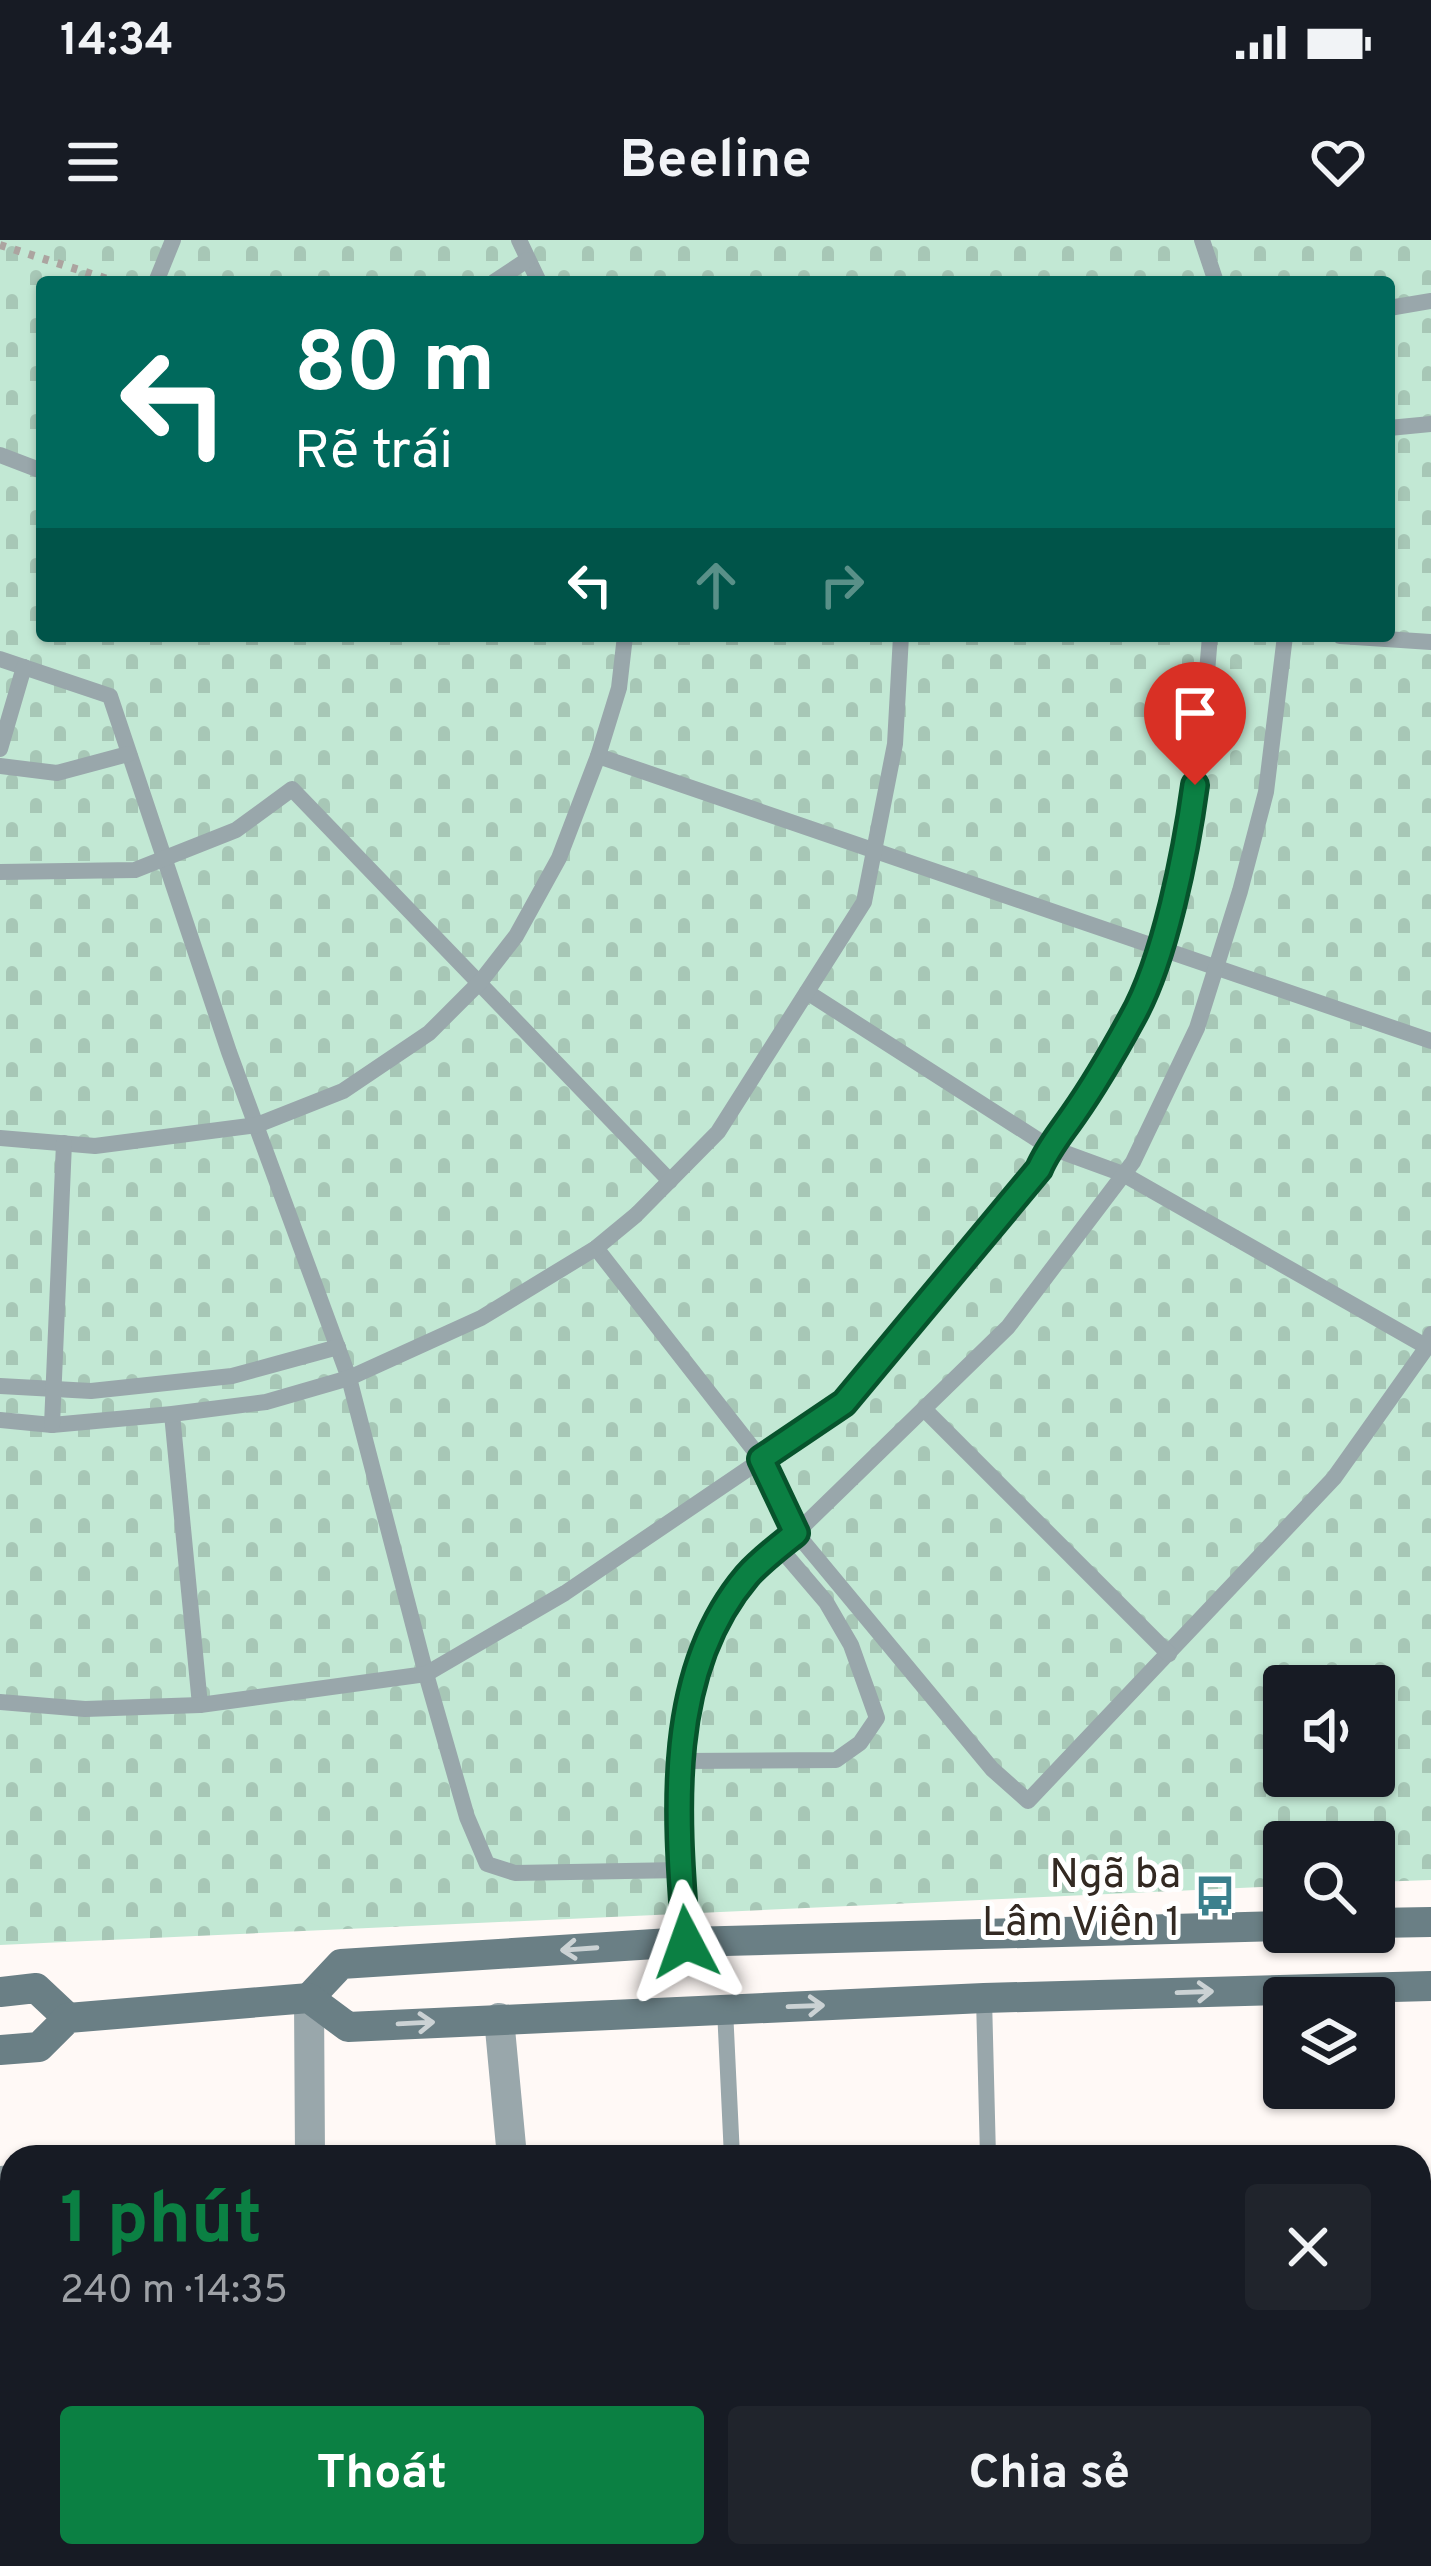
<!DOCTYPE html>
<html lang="vi">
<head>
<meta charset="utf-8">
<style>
  body { margin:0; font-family:Overpass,sans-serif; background:#20242c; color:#f1f3f6; height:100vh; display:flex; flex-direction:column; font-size:45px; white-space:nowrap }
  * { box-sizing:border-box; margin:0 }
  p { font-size:39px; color:#9ea1a6 }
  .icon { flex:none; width:66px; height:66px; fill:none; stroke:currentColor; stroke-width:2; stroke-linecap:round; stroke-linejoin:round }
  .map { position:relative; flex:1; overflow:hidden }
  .details { position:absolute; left:0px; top:1905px; width:1431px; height:423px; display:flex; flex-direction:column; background:#171b24; border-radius:36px 36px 0 0; box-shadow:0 3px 9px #0004 }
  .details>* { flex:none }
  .hud { position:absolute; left:36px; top:36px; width:1359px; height:366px; border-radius:12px; box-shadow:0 3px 9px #0004; background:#00695c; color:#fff; overflow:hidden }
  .tools { position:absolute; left:1263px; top:1425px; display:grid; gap:24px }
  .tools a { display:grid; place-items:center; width:132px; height:132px; border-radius:12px; background:#171b24; box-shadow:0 3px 9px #0004; font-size:60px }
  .pin { position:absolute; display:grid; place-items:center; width:102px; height:102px; color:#fff; margin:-123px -51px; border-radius:50% 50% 50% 0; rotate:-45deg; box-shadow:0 0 12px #0007 }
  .pin .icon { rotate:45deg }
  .me { position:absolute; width:132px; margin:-66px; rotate:356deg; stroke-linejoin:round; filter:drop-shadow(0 0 9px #0008) }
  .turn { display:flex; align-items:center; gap:42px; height:252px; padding:0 60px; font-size:54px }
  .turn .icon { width:156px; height:156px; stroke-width:2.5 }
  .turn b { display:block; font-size:84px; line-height:102px }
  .lanes { display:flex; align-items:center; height:114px; padding:0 60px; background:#0003; justify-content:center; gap:60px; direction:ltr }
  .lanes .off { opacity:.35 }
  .round { display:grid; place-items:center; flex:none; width:126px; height:126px; border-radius:12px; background:#20242c }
  .overview { display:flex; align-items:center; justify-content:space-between; height:204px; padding:0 60px }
  h1 { font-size:72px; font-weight:700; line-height:90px; color:#0b8043 }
  .primary-button { display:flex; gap:24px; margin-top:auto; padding:24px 60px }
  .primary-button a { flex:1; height:138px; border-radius:12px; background:#0b8043; color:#fff; font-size:48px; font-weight:700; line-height:138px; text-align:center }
  .primary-button a+a { background:#20242c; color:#f1f3f6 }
  .status { display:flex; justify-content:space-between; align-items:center; height:84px; padding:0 60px; background:#171b24; direction:ltr }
  .status svg { height:33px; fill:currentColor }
  header { display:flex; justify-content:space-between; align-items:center; height:156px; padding:0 60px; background:#171b24; font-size:54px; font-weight:700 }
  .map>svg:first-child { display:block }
  .cemetery { fill:url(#cemetery-stones); fill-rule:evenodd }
  .building { fill:url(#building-hatch) }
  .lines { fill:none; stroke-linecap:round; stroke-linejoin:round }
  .path { stroke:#aca4a0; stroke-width:8; stroke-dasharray:6 9; stroke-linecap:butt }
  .lane { stroke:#99a7ab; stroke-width:16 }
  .street { stroke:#99a7ab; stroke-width:30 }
  .secondary { stroke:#6a7f85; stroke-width:30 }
  .oneway { stroke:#cbd2d4 }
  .route-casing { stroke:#07532c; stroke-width:30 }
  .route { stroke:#0b8043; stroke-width:21 }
  .labels { text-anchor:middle; stroke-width:10; stroke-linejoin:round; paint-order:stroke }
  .poi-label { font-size:42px; fill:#332922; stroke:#fff; text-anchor:end }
</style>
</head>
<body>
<div class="status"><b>14:34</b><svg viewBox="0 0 49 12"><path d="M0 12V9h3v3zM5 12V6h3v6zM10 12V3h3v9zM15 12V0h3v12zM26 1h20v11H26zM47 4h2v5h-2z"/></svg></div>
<header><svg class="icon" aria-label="menu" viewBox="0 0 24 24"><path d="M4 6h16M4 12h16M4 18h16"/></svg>Beeline<svg class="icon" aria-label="heart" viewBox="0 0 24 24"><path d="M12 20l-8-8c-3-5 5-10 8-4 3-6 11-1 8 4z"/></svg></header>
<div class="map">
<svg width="1431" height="2326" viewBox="0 0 1431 2326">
  <defs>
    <pattern id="cemetery-stones" width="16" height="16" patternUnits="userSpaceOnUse" patternTransform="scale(3)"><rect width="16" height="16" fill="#c2e8d4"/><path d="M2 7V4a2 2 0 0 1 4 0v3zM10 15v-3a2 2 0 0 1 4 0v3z" fill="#a7c7b6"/></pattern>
    <pattern id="building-hatch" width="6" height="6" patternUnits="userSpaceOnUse" patternTransform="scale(3)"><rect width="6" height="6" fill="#e4b395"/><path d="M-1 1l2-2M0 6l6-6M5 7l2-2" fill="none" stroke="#c49a80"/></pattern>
  </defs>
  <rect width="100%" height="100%" fill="#fff9f6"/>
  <path class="cemetery" d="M 0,0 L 1431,0 L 1431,1640 L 1374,1642 L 1374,1602 L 1284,1602 L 1284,1646 L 0,1705 ZM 42,42 L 1389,42 L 1389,396 L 42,396 ZM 1284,1446 L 1374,1446 L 1374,1536 L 1284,1536 Z"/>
  <polygon class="building" points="12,2060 12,2316 176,2316 176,2326 0,2326 0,2061"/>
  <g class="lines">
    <polyline class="path" points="0,5 117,42"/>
    <g class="lane">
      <polyline points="519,0 539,42"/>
      <polyline points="1202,0 1216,42"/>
      <polyline points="156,42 173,0"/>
      <polyline points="494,42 527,20"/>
      <polyline points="1389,68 1431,61"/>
      <polyline points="1389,188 1431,184"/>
      <polyline points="0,215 42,231"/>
      <polyline points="1340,396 1431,402"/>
      <polyline points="0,419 110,456 229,812 349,1138 426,1434 467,1577 487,1624 515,1633 681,1630"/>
      <polyline points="0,509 24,427"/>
      <polyline points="598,516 1431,801"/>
      <polyline points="0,526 57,533 128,514"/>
      <polyline points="0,632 135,630 236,590 292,549 670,941"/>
      <polyline points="807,752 1049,907 1123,934 1427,1107"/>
      <polyline points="0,898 95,906 257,885 343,851 429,793 481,741 516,696 559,618 598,516 619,448 625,396"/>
      <polyline points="596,1008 761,1219 796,1293 992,1529 1028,1561 1334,1238 1427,1107 1431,1094"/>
      <polyline points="0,1146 91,1151 232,1136 338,1107"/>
      <polyline points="924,1169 1169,1414"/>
      <polyline points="172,1174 200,1465"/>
      <polyline points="0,1180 52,1185 172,1174 266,1162 349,1138 481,1078 596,1008 636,975 718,892 864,662 895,504 901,396"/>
      <polyline points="52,1185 64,903"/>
      <path d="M 0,1462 L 85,1469 L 200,1465 L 426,1434 L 565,1353 L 845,1163 L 1039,929 C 1063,874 1109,828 1135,773 C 1151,740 1160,703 1168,668 C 1191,578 1203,489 1210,396"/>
      <polyline points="682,1521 836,1520 860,1503 877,1478 851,1405 826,1362 779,1307"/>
      <polyline points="686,1702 681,1630 683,1485 706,1400 747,1335 796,1293 1008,1087 1133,922 1197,788 1240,651 1266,552 1285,396"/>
      <polyline points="984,1758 988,1917"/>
      <polyline points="725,1769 732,1917"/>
      <polyline points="0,1934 12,1933"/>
      <polyline points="0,2011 12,2010"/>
      <polyline points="1419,2212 1431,2212"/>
      <polyline points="227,2316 227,2326"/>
      <polyline points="1000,2316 1000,2326"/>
    </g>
    <g class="street">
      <polyline points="309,1758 310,1917"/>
      <polyline points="499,1778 512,1917"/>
      <polyline points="311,2326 311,2316"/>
    </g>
    <g class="secondary">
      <polyline points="1374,1683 1431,1682"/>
      <polyline points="0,1752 36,1748 68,1778"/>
      <polyline points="309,1758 341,1724 686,1702 1284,1686"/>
      <polyline points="0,1810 39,1807 68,1778 309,1758 348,1787 984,1758 1431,1746"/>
    </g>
  </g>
  <defs><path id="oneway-shaft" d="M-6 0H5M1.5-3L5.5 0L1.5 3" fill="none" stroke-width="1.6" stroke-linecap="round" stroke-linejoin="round" transform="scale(3)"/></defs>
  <g class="oneway">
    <use href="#oneway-shaft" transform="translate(579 1709) rotate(176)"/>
    <use href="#oneway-shaft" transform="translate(1195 1752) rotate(-2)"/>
    <use href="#oneway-shaft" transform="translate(806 1766) rotate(-2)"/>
    <use href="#oneway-shaft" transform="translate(416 1783) rotate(-3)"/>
  </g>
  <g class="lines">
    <g class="route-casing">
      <path id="route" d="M 686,1702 C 677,1581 663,1435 747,1336 C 761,1320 780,1306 796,1293 L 761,1219 L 844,1163 L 1039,929 C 1048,908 1061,893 1074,874 C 1095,844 1114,811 1132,778 C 1165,720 1186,611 1195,545"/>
    </g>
    <use href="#route" class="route"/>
  </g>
  <defs>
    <g id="bus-bare" transform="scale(3.24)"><path d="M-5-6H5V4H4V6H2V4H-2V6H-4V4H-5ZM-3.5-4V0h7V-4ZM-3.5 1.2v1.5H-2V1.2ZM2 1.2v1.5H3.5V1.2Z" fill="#3b808d" stroke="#fff" stroke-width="2.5" paint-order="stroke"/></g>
  </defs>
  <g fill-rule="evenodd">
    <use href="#bus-bare" x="1215" y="1656"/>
  </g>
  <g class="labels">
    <g class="poi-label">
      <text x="1181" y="1647">Ngã ba<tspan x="1181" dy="48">Lâm Viên 1</tspan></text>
    </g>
  </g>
</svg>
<div class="tools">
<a><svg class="icon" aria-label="sound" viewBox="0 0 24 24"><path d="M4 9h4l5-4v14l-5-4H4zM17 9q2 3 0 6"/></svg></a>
<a><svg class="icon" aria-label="search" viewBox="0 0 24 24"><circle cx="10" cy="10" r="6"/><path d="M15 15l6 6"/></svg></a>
<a><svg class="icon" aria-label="layers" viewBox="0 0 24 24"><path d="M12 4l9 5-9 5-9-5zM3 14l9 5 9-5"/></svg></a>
</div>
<div class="pin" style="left:1195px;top:545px;background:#d93025"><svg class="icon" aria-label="arrive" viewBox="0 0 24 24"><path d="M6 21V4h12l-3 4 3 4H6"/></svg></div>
<svg class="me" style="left:686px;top:1702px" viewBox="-20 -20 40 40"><path d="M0-17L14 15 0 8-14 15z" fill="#0b8043" stroke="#fff" stroke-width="4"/></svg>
<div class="hud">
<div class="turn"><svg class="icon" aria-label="left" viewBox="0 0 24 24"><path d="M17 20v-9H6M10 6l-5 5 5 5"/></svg><div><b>80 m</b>Rẽ trái</div></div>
<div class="lanes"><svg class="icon" aria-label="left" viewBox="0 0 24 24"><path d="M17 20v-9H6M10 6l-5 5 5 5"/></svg><svg class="icon off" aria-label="ahead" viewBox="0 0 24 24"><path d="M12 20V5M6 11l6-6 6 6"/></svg><svg class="icon off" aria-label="right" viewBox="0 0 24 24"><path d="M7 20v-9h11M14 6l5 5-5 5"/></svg></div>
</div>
<section class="details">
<div class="overview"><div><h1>1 phút</h1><p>240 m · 14:35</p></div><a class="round"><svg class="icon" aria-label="close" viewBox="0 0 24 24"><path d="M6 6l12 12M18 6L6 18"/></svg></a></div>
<div class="primary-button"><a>Thoát</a><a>Chia sẻ</a></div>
</section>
</div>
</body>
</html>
